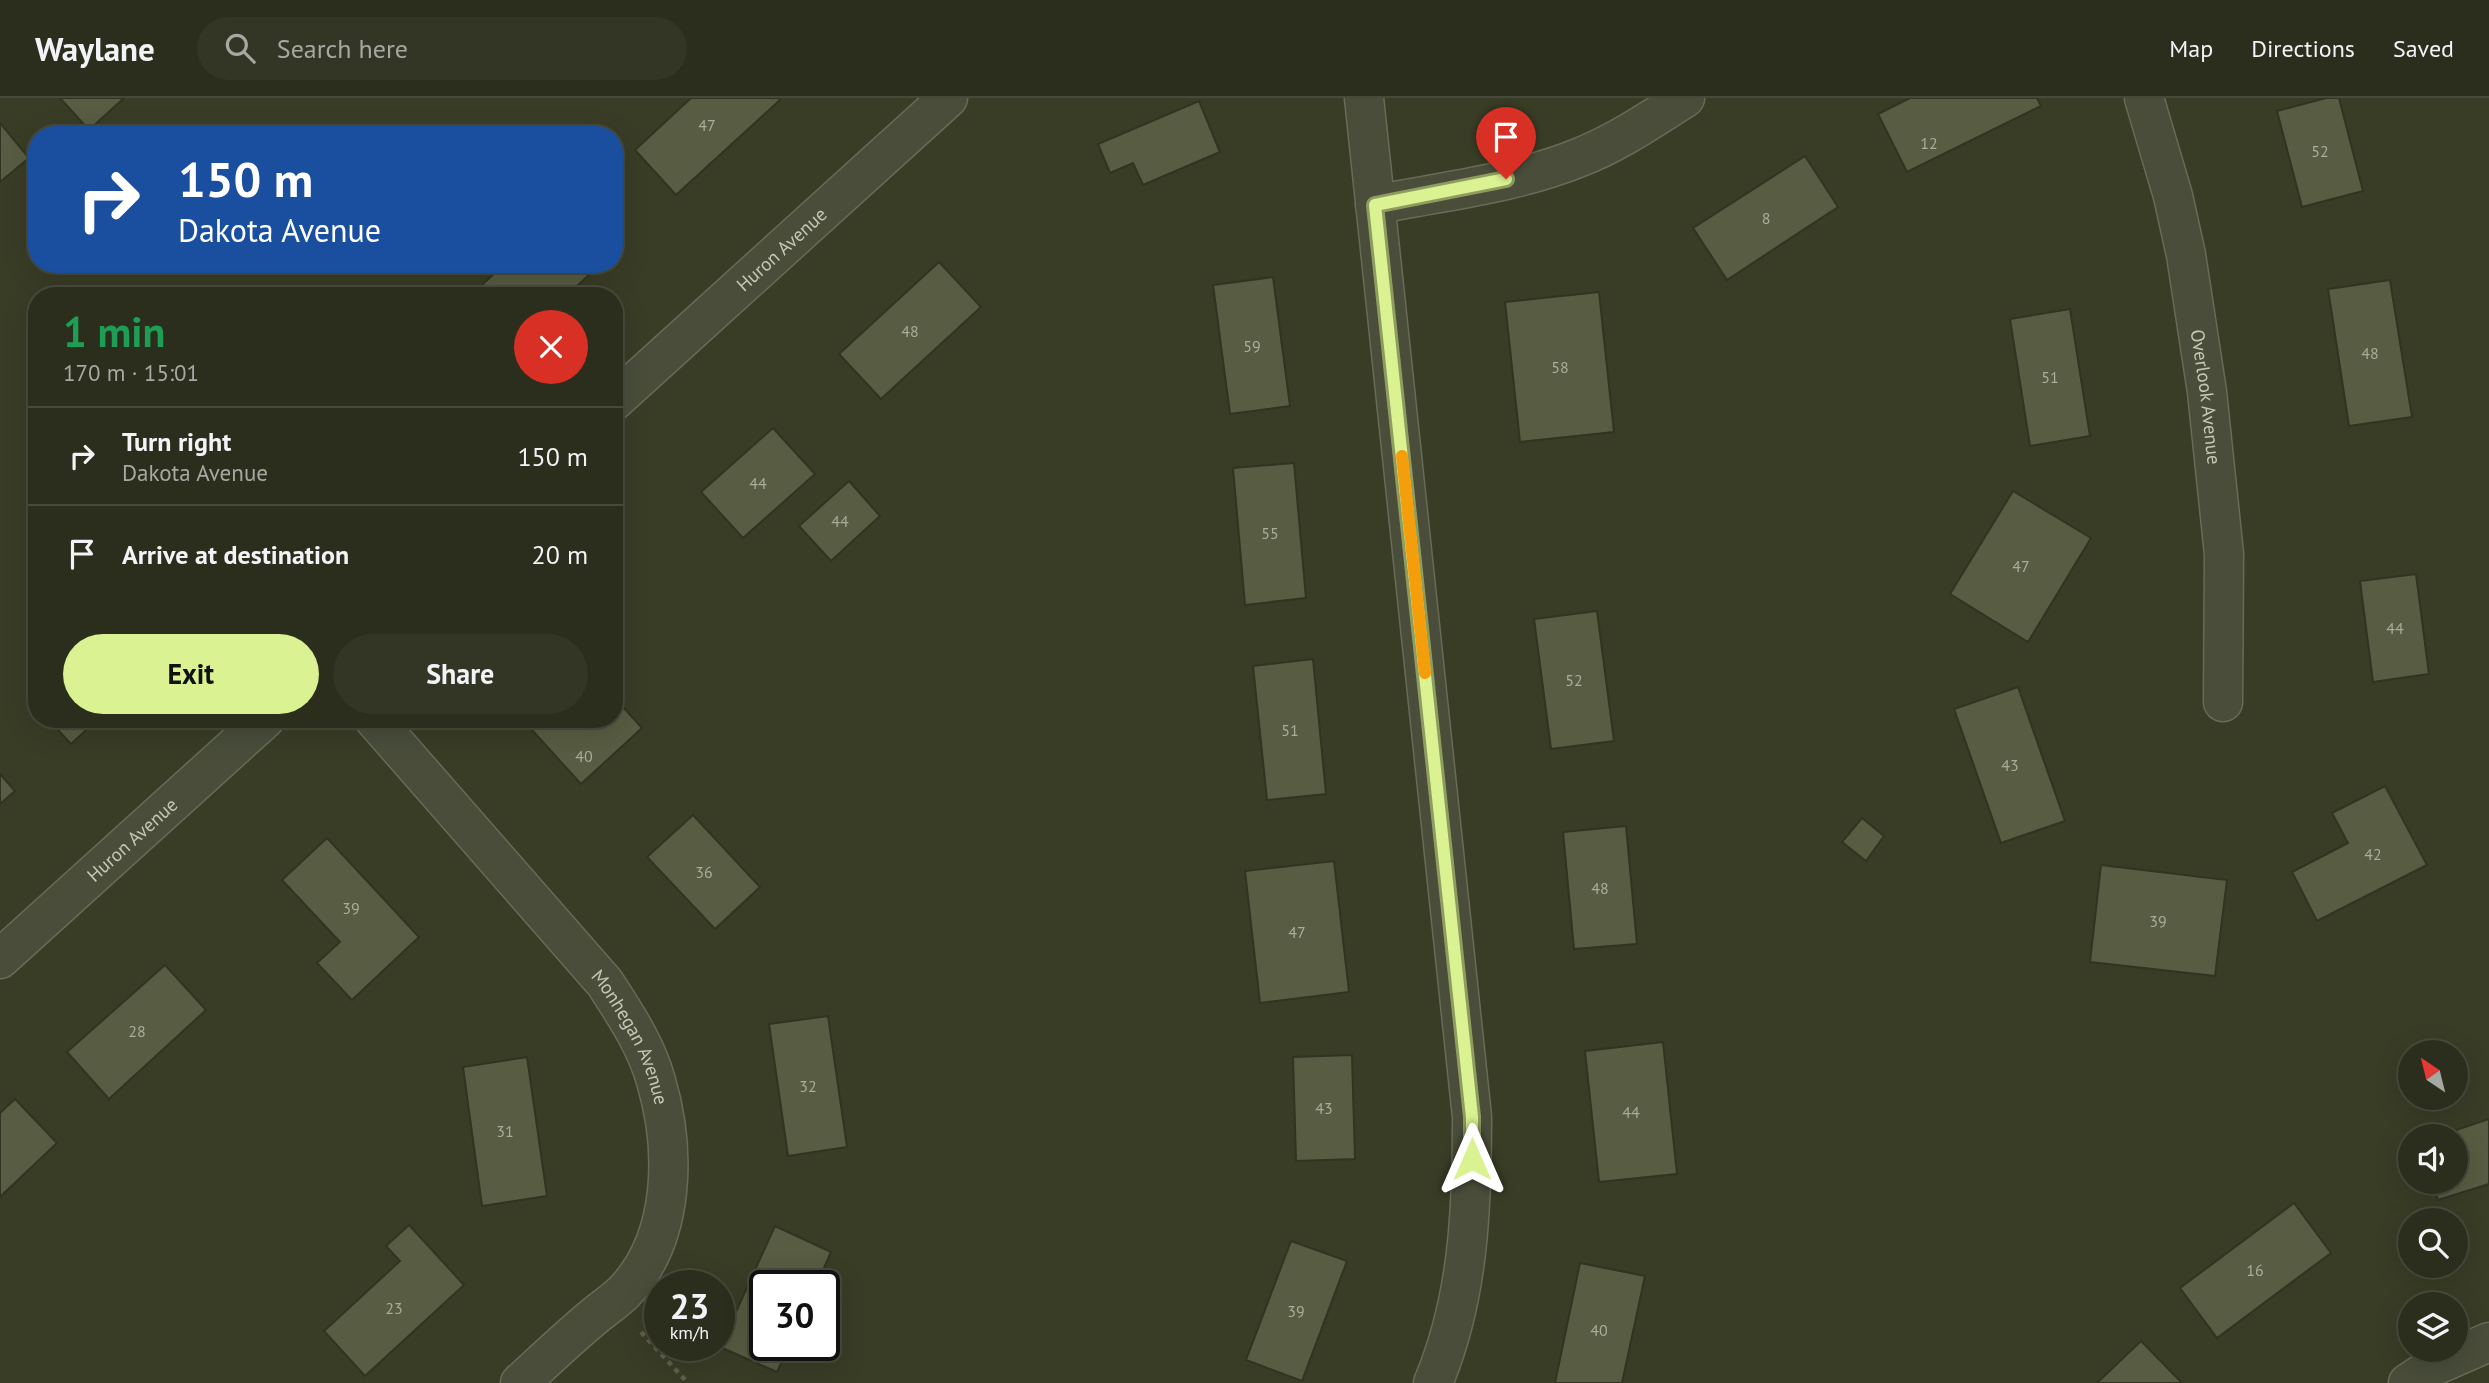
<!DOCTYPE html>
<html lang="en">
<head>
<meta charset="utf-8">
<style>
  body { margin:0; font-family:"PT Sans",sans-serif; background:#333625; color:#f1f3f6; height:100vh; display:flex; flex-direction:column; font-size:26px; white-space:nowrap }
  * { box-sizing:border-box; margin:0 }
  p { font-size:23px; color:#a6a8a3 }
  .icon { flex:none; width:38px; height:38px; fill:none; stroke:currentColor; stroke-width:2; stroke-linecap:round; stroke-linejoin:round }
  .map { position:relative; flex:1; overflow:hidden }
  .panel { position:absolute; left:28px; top:189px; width:595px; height:441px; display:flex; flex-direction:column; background:#2b2e1c; border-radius:28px; box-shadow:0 7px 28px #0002,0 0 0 2px #474a3b }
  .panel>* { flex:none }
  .top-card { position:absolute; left:28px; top:28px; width:595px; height:147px; border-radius:28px; box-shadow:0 7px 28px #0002,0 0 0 2px #474a3b; background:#1a4fa0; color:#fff; overflow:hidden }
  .needle { width:46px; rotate:325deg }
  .tools { position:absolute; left:2398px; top:942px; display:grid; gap:14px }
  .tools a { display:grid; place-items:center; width:70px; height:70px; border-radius:50%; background:#2b2e1c; box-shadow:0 7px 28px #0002,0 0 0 2px #474a3b; font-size:35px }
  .speed { position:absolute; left:644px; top:1172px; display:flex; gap:14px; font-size:35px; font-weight:700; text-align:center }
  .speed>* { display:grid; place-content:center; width:91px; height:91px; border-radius:50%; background:#2b2e1c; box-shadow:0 7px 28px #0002,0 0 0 2px #474a3b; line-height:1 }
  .speed small { font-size:18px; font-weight:400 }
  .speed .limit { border:4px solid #111; border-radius:10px; background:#fff; color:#111 }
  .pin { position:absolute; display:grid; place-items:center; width:60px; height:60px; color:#fff; margin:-72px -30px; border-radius:50% 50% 50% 0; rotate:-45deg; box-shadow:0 0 7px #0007 }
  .pin .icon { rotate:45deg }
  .me { position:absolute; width:77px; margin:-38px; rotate:0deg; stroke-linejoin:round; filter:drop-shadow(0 0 5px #0008) }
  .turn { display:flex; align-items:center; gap:24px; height:147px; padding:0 35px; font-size:32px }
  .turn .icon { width:91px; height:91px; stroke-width:2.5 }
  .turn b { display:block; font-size:49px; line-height:60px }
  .round { display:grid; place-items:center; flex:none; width:74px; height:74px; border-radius:37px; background:#333625 }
  .summary { display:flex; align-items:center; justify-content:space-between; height:119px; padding:0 35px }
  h1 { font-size:42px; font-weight:600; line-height:52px; color:#1e9e55 }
  .button { display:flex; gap:14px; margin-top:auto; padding:14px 35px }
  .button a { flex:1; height:80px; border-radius:42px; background:#daf292; color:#111; font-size:28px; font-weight:600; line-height:80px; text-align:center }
  .button a+a { background:#333625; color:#f1f3f6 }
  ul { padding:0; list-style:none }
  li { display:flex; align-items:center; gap:21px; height:98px; padding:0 35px; border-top:2px solid #474a3b }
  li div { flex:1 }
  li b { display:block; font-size:26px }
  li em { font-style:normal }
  header { display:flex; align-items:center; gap:42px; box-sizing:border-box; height:98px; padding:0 35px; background:#2b2e1c; border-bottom:2px solid #474a3b }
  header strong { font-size:33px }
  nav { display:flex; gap:38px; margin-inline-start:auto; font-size:24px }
  .search { width:490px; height:63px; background:#333625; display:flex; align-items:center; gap:18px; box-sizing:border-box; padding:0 24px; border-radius:38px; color:#a6a8a3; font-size:26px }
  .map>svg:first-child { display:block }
  .building { fill:#575c42; stroke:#303421; stroke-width:2 }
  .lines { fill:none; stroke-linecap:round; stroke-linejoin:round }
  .minor-casing { stroke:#676b58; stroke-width:41 }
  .path { stroke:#635e4f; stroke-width:4.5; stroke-dasharray:5 5; stroke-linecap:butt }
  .minor { stroke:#494d3a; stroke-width:38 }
  .route-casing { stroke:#8e9d5f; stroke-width:18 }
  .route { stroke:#daf292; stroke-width:12 }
  .slow { stroke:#f59e0b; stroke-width:12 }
  .labels { text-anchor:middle; stroke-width:5; stroke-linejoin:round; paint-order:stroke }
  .number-label { font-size:16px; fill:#a9ad99 }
  .street-label { font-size:19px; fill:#c4c8b6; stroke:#2e321f }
</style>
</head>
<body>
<header>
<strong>Waylane</strong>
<div class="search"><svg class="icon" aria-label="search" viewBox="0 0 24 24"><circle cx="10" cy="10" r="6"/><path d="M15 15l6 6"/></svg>Search here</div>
<nav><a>Map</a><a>Directions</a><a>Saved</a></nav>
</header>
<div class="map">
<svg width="2489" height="1285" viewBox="0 0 2489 1285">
  <rect width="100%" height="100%" fill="#393d26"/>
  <g class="building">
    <polygon points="60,0 124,0 89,32"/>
    <polygon points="691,0 778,0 780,2 676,97 635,52"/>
    <polygon points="1910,0 2037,0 2041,8 1907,74 1878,16"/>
    <polygon points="2326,0 2339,0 2363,93 2302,109 2277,13"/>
    <polygon points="1199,3 1220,54 1143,87 1133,65 1110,75 1098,46"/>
    <polygon points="0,25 29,60 0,84"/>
    <polygon points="1805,58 1838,109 1727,182 1693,130"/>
    <polygon points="939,164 981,209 881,301 839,256"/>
    <polygon points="504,166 600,166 567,198 490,198 481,188"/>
    <polygon points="1273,179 1290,308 1230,316 1213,187"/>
    <polygon points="2390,182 2412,319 2349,328 2328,191"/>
    <polygon points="1599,194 1614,334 1520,344 1505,204"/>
    <polygon points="2070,211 2090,338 2030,348 2010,221"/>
    <polygon points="773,330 815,376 743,440 701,394"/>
    <polygon points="1294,365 1306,500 1245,507 1233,370"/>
    <polygon points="849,383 880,418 831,463 799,428"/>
    <polygon points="2013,393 2091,440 2028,544 1950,496"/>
    <polygon points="2416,476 2429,576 2373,584 2360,483"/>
    <polygon points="1597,513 1614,643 1551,651 1534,521"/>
    <polygon points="1313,561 1326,696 1267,702 1253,568"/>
    <polygon points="2018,589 2065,723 2001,745 1954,611"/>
    <polygon points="614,599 642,630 581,686 522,621 614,621"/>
    <polygon points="48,621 98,621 71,646"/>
    <polygon points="0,676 15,693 0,706"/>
    <polygon points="2385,688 2427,767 2317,823 2292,774 2348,745 2332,715"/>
    <polygon points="693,717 760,789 715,831 647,759"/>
    <polygon points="1862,720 1884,738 1866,763 1842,744"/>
    <polygon points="1626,728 1637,846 1574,851 1563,734"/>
    <polygon points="327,740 419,839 352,902 317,865 340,844 282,782"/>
    <polygon points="1334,763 1349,894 1260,905 1245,773"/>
    <polygon points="2101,767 2227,782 2215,878 2090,864"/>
    <polygon points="165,867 206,912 109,1001 67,954"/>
    <polygon points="828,918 847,1049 788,1058 769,926"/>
    <polygon points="1663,944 1677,1076 1599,1084 1585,953"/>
    <polygon points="1352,957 1355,1061 1296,1063 1293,959"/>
    <polygon points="527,959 547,1098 482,1108 463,969"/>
    <polygon points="15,1001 57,1045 0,1099 0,1015"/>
    <polygon points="2489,1021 2489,1086 2438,1102 2432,1083 2455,1083 2455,1038 2438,1038"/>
    <polygon points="2294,1105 2331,1155 2217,1240 2180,1190"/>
    <polygon points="409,1127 464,1187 365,1278 324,1233 400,1163 386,1148"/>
    <polygon points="775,1128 831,1154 816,1188 765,1188 765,1248 789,1248 777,1274 720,1249"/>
    <polygon points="1291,1143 1347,1163 1302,1283 1246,1262"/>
    <polygon points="1580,1165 1645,1178 1622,1285 1555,1285"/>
    <polygon points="2141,1243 2182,1285 2097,1285"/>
  </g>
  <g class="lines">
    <g class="minor-casing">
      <g id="minor">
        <path d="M 1364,0 L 1472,1019 C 1472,1110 1469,1200 1433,1285"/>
        <path id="s1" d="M 2144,0 L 2173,98 L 2186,157 L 2207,294 L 2224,456 L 2223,604"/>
        <path d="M 1375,107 C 1442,93 1514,86 1578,60 C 1617,45 1650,22 1685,0"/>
        <path id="s2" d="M 614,303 L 948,0"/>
        <path id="s3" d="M 374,621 L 605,885 C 625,916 646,947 656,983 C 676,1051 676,1140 624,1194 C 614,1204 601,1212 591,1221 C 566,1242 543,1264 520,1285"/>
        <path id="s4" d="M 0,861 L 265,621"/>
        <polyline points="2408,1285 2432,1269 2489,1244"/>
      </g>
    </g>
    <polyline class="path" points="641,1234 688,1285"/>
    <use href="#minor" class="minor"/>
  </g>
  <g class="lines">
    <g class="route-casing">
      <polyline id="route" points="1472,1061 1472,1019 1375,107 1506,81"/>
    </g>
    <use href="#route" class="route"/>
    <polyline class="slow" points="1402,358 1425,575"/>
  </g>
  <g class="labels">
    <g class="number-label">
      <text x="707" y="33">47</text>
      <text x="1929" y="51">12</text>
      <text x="2320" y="59">52</text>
      <text x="1766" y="126">8</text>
      <text x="910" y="239">48</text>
      <text x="1252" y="254">59</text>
      <text x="2370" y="261">48</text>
      <text x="1560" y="275">58</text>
      <text x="2050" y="285">51</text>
      <text x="758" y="391">44</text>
      <text x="840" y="429">44</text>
      <text x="1270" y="441">55</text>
      <text x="2021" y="474">47</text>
      <text x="2395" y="536">44</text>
      <text x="1574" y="588">52</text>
      <text x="1290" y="638">51</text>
      <text x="584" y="664">40</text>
      <text x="2010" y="673">43</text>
      <text x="2373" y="762">42</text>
      <text x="704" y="780">36</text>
      <text x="1600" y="796">48</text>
      <text x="351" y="816">39</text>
      <text x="2158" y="829">39</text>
      <text x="1297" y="840">47</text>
      <text x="137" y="939">28</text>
      <text x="808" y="994">32</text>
      <text x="1324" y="1016">43</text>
      <text x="1631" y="1020">44</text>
      <text x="505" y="1039">31</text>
      <text x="2255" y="1178">16</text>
      <text x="394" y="1216">23</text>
      <text x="1296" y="1219">39</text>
      <text x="1599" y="1238">40</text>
    </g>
    <g class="street-label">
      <text dy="7" stroke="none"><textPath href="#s2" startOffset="226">Huron Avenue</textPath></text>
      <text dy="7" stroke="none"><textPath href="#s1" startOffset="306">Overlook Avenue</textPath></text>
      <text dy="7" stroke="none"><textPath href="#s4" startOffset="178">Huron Avenue</textPath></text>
      <text dy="7" stroke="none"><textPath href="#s3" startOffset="411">Monhegan Avenue</textPath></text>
    </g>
  </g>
</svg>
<div class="tools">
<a><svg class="needle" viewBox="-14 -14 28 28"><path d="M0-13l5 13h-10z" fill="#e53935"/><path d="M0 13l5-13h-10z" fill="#a6a8a3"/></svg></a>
<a><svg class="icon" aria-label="sound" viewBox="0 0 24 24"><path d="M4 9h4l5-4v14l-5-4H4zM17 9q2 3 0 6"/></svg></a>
<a><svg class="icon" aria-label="search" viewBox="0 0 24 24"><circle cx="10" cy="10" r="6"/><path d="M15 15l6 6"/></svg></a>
<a><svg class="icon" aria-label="layers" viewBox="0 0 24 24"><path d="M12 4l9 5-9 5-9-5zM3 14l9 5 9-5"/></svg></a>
</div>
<div class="speed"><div>23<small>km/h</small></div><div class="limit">30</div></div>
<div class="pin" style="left:1506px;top:81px;background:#d93025"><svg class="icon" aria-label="arrive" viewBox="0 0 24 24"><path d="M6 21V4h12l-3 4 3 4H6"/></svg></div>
<svg class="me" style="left:1472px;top:1061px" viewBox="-20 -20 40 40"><path d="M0-17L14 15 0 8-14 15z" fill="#daf292" stroke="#fff" stroke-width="4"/></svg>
<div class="top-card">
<div class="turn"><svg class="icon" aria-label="right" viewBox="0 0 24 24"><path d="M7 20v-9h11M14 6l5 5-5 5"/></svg><div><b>150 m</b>Dakota Avenue</div></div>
</div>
<section class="panel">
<div class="summary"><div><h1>1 min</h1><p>170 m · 15:01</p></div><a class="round" style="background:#d93025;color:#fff"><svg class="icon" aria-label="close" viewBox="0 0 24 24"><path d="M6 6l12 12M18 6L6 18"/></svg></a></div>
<ul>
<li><svg class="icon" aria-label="right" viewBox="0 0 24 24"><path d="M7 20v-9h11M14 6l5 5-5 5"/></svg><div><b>Turn right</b><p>Dakota Avenue</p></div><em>150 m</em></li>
<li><svg class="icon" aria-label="arrive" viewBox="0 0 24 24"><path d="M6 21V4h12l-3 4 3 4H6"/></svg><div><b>Arrive at destination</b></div><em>20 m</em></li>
</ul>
<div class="button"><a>Exit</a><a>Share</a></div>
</section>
</div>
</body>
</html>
